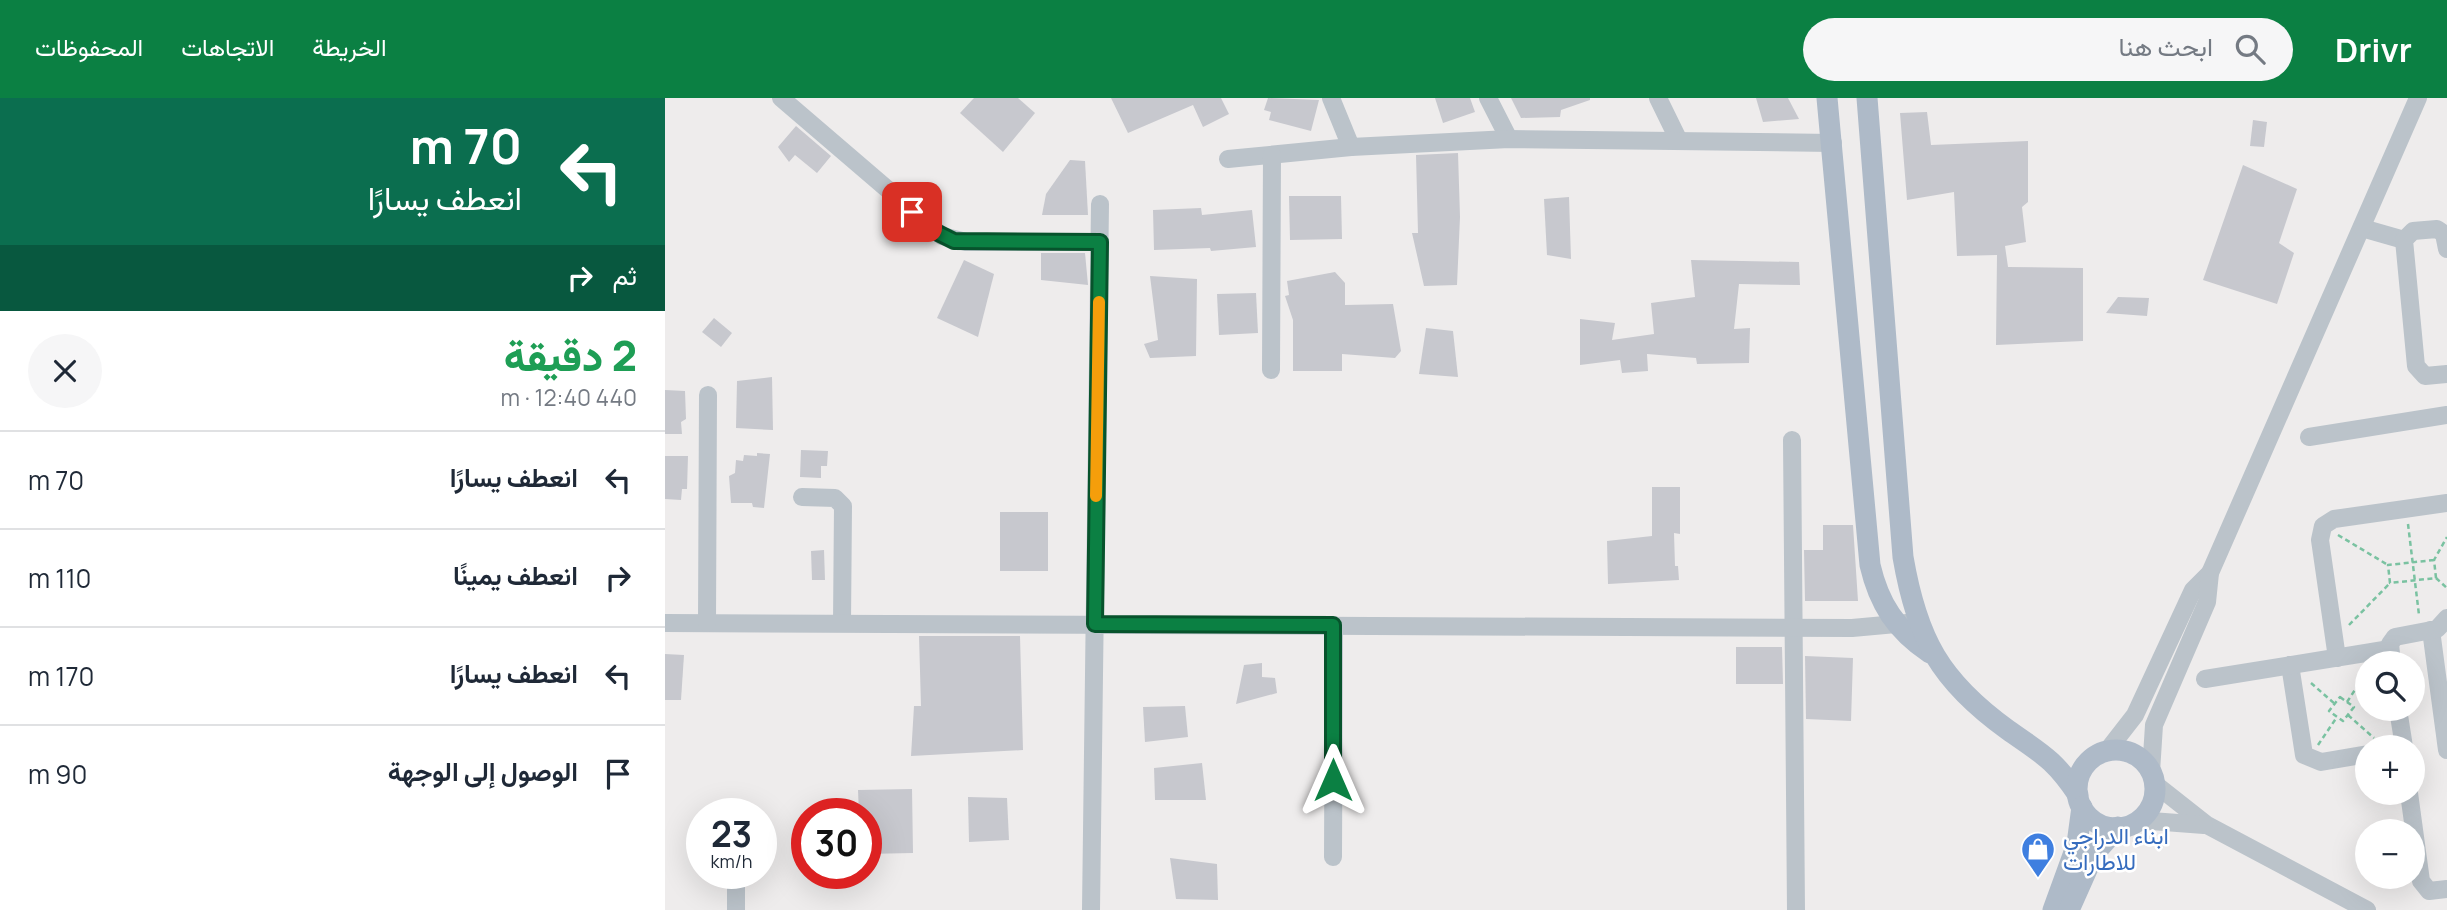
<!DOCTYPE html>
<html lang="ar">
<head>
<meta charset="utf-8">
<style>
  body { margin:0; font-family:Manrope,Vazirmatn,sans-serif; background:#f6f6f7; color:#1f2937; direction:rtl; height:100vh; display:flex; flex-direction:column; font-size:26px; white-space:nowrap }
  * { box-sizing:border-box; margin:0 }
  p { font-size:23px; color:#747a83 }
  .icon { flex:none; width:38px; height:38px; fill:none; stroke:currentColor; stroke-width:2; stroke-linecap:round; stroke-linejoin:round }
  .map { position:relative; flex:1; overflow:hidden; direction:ltr }
  .panel { display:flex; flex-direction:column; background:#fff; width:665px }
  .panel>* { flex:none }
  .banner { background:#0b6e4f; color:#fff; overflow:hidden }
  .tools { position:absolute; left:1690px; top:553px; display:grid; gap:14px }
  .tools a { display:grid; place-items:center; width:70px; height:70px; border-radius:50%; background:#fff; box-shadow:0 7px 28px #0002; font-size:35px }
  .speed { position:absolute; left:21px; top:700px; display:flex; gap:14px; font-size:35px; font-weight:700; text-align:center }
  .speed>* { display:grid; place-content:center; width:91px; height:91px; border-radius:50%; background:#fff; box-shadow:0 7px 28px #0002; line-height:1 }
  .speed small { font-size:18px; font-weight:400 }
  .speed .limit { border:10px solid #d22; background:#fff; color:#111 }
  .pin { position:absolute; display:grid; place-items:center; width:60px; height:60px; color:#fff; margin:-30px; border-radius:14px; box-shadow:0 4px 10px #0006 }
  .me { position:absolute; width:77px; margin:-38px; rotate:0deg; stroke-linejoin:round; filter:drop-shadow(0 0 5px #0008) }
  .turn { display:flex; align-items:center; gap:24px; height:147px; padding:0 28px; font-size:32px }
  .turn .icon { width:91px; height:91px; stroke-width:2.5 }
  .turn b { display:block; font-size:49px; line-height:60px }
  .then { display:flex; align-items:center; height:66px; padding:0 28px; background:#0003; gap:14px; font-size:26px }
  .round { display:grid; place-items:center; flex:none; width:74px; height:74px; border-radius:37px; background:#f6f6f7 }
  .overview { display:flex; align-items:center; justify-content:space-between; height:119px; padding:0 28px }
  h1 { font-size:42px; font-weight:800; line-height:52px; color:#1e9e55 }
  ul { padding:0; list-style:none }
  li { display:flex; align-items:center; gap:21px; height:98px; padding:0 28px; border-top:2px solid #e0e1e3 }
  li div { flex:1 }
  li b { display:block; font-size:26px }
  li em { font-style:normal }
  header { display:flex; align-items:center; gap:42px; box-sizing:border-box; height:98px; padding:0 35px; background:#0b8043; color:#fff }
  header strong { font-size:33px }
  nav { display:flex; gap:38px; margin-inline-start:auto; font-size:24px }
  .search { width:490px; height:63px; background:#f6f6f7; display:flex; align-items:center; gap:18px; box-sizing:border-box; padding:0 24px; border-radius:38px; color:#747a83; font-size:26px }
  main { display:flex; flex:1; min-height:0 }
  .map>svg:first-child { display:block }
  .building { fill:#c7c8ce }
  .lines { fill:none; stroke-linecap:round; stroke-linejoin:round }
  .path { stroke:#7ac2a1; stroke-width:2.5; stroke-dasharray:5 3.5; stroke-linecap:butt }
  .minor { stroke:#bbc3ca; stroke-width:18 }
  .major { stroke:#aebac8; stroke-width:21 }
  .route-casing { stroke:#07532c; stroke-width:18 }
  .route { stroke:#0b8043; stroke-width:12 }
  .slow { stroke:#f59e0b; stroke-width:12 }
  .labels { text-anchor:middle; stroke-width:5; stroke-linejoin:round; paint-order:stroke }
  .shop-label { font-size:23px; fill:#366cbe; stroke:#fff; text-anchor:start }
</style>
</head>
<body>
<header>
<strong>Drivr</strong>
<div class="search"><svg class="icon" aria-label="search" viewBox="0 0 24 24"><circle cx="10" cy="10" r="6"/><path d="M15 15l6 6"/></svg>ابحث هنا</div>
<nav><a>الخريطة</a><a>الاتجاهات</a><a>المحفوظات</a></nav>
</header>
<main>
<div class="map">
<svg width="1782" height="812" viewBox="0 0 1782 812">
  <rect width="100%" height="100%" fill="#eeecec"/>
  <g class="building">
    <polygon points="309,0 353,0 370,15 338,54 295,15"/>
    <polygon points="446,0 556,0 564,16 538,29 528,7 463,35"/>
    <polygon points="603,0 654,2 646,33 604,22 606,14 599,12"/>
    <polygon points="770,0 805,0 810,14 778,25"/>
    <polygon points="846,0 925,0 925,2 896,12 895,19 856,20"/>
    <polygon points="1091,0 1123,0 1134,21 1098,24"/>
    <polygon points="1262,14 1266,47 1363,43 1363,104 1357,109 1361,144 1340,148 1343,169 1418,170 1418,243 1331,247 1332,157 1292,158 1289,94 1242,102 1235,15"/>
    <polygon points="1588,22 1602,24 1599,49 1585,48"/>
    <polygon points="131,28 166,58 152,75 130,57 124,64 113,49"/>
    <polygon points="793,55 795,119 792,187 759,188 747,135 753,135 751,57"/>
    <polygon points="405,62 420,63 423,117 377,117 381,96"/>
    <polygon points="1578,67 1632,91 1614,145 1629,155 1612,206 1538,182"/>
    <polygon points="624,98 676,98 677,141 625,142"/>
    <polygon points="904,99 906,161 882,157 879,101"/>
    <polygon points="536,110 537,117 587,112 591,149 546,153 545,150 489,152 488,112"/>
    <polygon points="376,155 420,155 423,187 376,182"/>
    <polygon points="299,162 329,176 313,239 272,220"/>
    <polygon points="1026,162 1134,164 1135,187 1074,186 1069,231 1085,230 1084,265 1032,266 1031,260 982,256 983,273 957,275 955,262 915,267 915,221 950,225 947,242 989,236 986,205 1030,199"/>
    <polygon points="670,174 680,185 680,207 728,206 736,253 730,260 677,256 677,273 628,273 628,222 620,198 624,197 622,183"/>
    <polygon points="485,178 532,181 531,258 485,260 479,246 493,242"/>
    <polygon points="591,195 593,235 554,237 552,196"/>
    <polygon points="1453,199 1484,200 1482,218 1441,215"/>
    <polygon points="49,220 67,235 56,249 37,234"/>
    <polygon points="761,230 788,233 793,279 754,276"/>
    <polygon points="107,279 108,332 71,330 72,283"/>
    <polygon points="0,292 20,293 21,321 16,324 17,336 0,336"/>
    <polygon points="136,352 163,353 162,368 156,368 156,380 135,379"/>
    <polygon points="92,355 105,356 99,410 88,409 87,405 66,405 64,378 70,375 71,362 78,363 79,357 92,358"/>
    <polygon points="0,358 23,358 22,391 17,391 16,402 0,401"/>
    <polygon points="987,389 1015,389 1015,436 1009,435 1010,468 1013,468 1014,482 943,486 942,443 987,438"/>
    <rect x="335" y="414" width="48" height="59"/>
    <polygon points="1158,427 1188,427 1193,503 1140,503 1139,452 1158,452"/>
    <polygon points="159,452 160,482 147,482 146,453"/>
    <polygon points="254,538 355,538 358,652 246,658 249,608 256,608"/>
    <polygon points="1071,549 1117,549 1118,586 1071,586"/>
    <polygon points="0,556 19,557 16,602 0,602"/>
    <polygon points="1140,558 1188,560 1186,623 1141,621"/>
    <polygon points="597,565 597,579 610,580 612,595 571,606 579,567"/>
    <polygon points="520,608 523,639 480,644 478,609"/>
    <polygon points="537,665 541,702 490,702 489,670"/>
    <polygon points="247,691 248,755 201,756 201,716 194,716 193,692"/>
    <polygon points="303,699 342,700 344,742 304,744"/>
    <polygon points="505,760 552,766 553,802 511,801"/>
  </g>
  <g class="lines">
    <g class="path">
      <polyline points="1743,426 1754,517"/>
      <polyline points="1673,437 1723,467"/>
      <polyline points="1769,462 1723,467 1725,485 1771,480 1769,462 1782,439"/>
      <polyline points="1771,480 1782,490"/>
      <polyline points="1684,527 1725,485"/>
      <polyline points="1646,585 1670,606"/>
      <polygon points="1675,599 1689,609 1678,623 1664,613"/>
      <polyline points="1682,604 1703,572"/>
      <polyline points="1683,617 1709,640"/>
      <polyline points="1653,647 1672,619"/>
    </g>
    <g class="minor">
      <polyline points="116,0 277,138 301,144 435,144"/>
      <polyline points="666,0 686,49"/>
      <polyline points="823,0 844,41"/>
      <polyline points="993,0 1014,43"/>
      <polyline points="563,61 686,49 844,41 1168,45"/>
      <polyline points="1697,130 1739,142"/>
      <polyline points="1782,151 1779,136 1772,131 1748,133 1739,142 1751,268 1760,278 1782,276"/>
      <polyline points="606,272 607,57"/>
      <polyline points="1644,339 1782,317"/>
      <polyline points="1127,342 1131,812"/>
      <polyline points="137,399 170,400 178,408 177,525"/>
      <polyline points="0,525 1187,530 1242,525"/>
      <polyline points="42,525 43,297"/>
      <polyline points="1766,532 1782,652"/>
      <polyline points="1672,560 1655,442 1658,428 1669,421 1782,405"/>
      <polyline points="1727,565 1725,546 1730,539 1772,531 1782,520"/>
      <polyline points="1625,567 1639,657 1656,664 1703,656"/>
      <polyline points="1540,581 1725,551"/>
      <polyline points="1733,611 1739,649"/>
      <polyline points="1442,653 1470,617 1528,492 1545,475"/>
      <polyline points="1486,674 1489,627 1542,504 1545,475 1753,0"/>
      <polyline points="1490,686 1542,727 1702,812"/>
      <polyline points="1744,695 1756,783 1764,793 1782,791"/>
      <polyline points="1473,722 1539,727"/>
      <polyline points="668,759 669,527"/>
      <polyline points="71,812 71,776"/>
      <polyline points="426,812 435,106"/>
    </g>
    <g class="major">
      <path d="M 1162,0 L 1205,467 C 1214,506 1231,532 1265,555"/>
      <path d="M 1202,0 L 1238,459 C 1252,541 1275,583 1343,632 C 1377,656 1389,661 1413,697"/>
      <circle cx="1451" cy="691" r="39"/>
      <polyline points="1388,812 1412,746 1417,709"/>
      <polyline points="1404,812 1429,756 1453,729"/>
    </g>
  </g>
  <g class="lines">
    <g class="route-casing">
      <polyline id="route" points="247,114 265,131 289,143 435,144 430,526 668,527 668,682"/>
    </g>
    <use href="#route" class="route"/>
    <polyline class="slow" points="431,398 434,204"/>
  </g>
  <defs>
    <g id="shop-pin" transform="scale(1.75)"><path d="M0 17L-7.5 6A9.5 9.5 0 1 1 7.5 6Z" fill="#3f7fe0" stroke="#fff"/><path d="M-5-2.5h2.3a2.7 3.5 0 0 1 5.4 0H5L5.5 6h-11ZM-1.5-2.5h3a1.5 2.3 0 0 0-3 0Z" fill="#fff"/></g>
  </defs>
  <g fill-rule="evenodd">
    <use href="#shop-pin" x="1373" y="751"/>
  </g>
  <g class="labels">
    <g class="shop-label">
      <text x="1398" y="746">ابناء الدراجي<tspan x="1398" dy="26">للاطارات</tspan></text>
    </g>
  </g>
</svg>
<div class="tools">
<a><svg class="icon" aria-label="search" viewBox="0 0 24 24"><circle cx="10" cy="10" r="6"/><path d="M15 15l6 6"/></svg></a>
<a>+</a>
<a>−</a>
</div>
<div class="speed"><div>23<small>km/h</small></div><div class="limit">30</div></div>
<div class="pin" style="left:247px;top:114px;background:#d93025"><svg class="icon" aria-label="arrive" viewBox="0 0 24 24"><path d="M6 21V4h12l-3 4 3 4H6"/></svg></div>
<svg class="me" style="left:668px;top:682px" viewBox="-20 -20 40 40"><path d="M0-17L14 15 0 8-14 15z" fill="#0b8043" stroke="#fff" stroke-width="4"/></svg>
</div>
<section class="panel">
<div class="banner">
<div class="turn"><svg class="icon" aria-label="left" viewBox="0 0 24 24"><path d="M17 20v-9H6M10 6l-5 5 5 5"/></svg><div><b>70 m</b>انعطف يسارًا</div></div>
<div class="then">ثم<svg class="icon" aria-label="right" viewBox="0 0 24 24"><path d="M7 20v-9h11M14 6l5 5-5 5"/></svg></div>
</div>
<div class="overview"><div><h1>2 دقيقة</h1><p>440 m · 12:40</p></div><a class="round"><svg class="icon" aria-label="close" viewBox="0 0 24 24"><path d="M6 6l12 12M18 6L6 18"/></svg></a></div>
<ul>
<li><svg class="icon" aria-label="left" viewBox="0 0 24 24"><path d="M17 20v-9H6M10 6l-5 5 5 5"/></svg><div><b>انعطف يسارًا</b></div><em>70 m</em></li>
<li><svg class="icon" aria-label="right" viewBox="0 0 24 24"><path d="M7 20v-9h11M14 6l5 5-5 5"/></svg><div><b>انعطف يمينًا</b></div><em>110 m</em></li>
<li><svg class="icon" aria-label="left" viewBox="0 0 24 24"><path d="M17 20v-9H6M10 6l-5 5 5 5"/></svg><div><b>انعطف يسارًا</b></div><em>170 m</em></li>
<li><svg class="icon" aria-label="arrive" viewBox="0 0 24 24"><path d="M6 21V4h12l-3 4 3 4H6"/></svg><div><b>الوصول إلى الوجهة</b></div><em>90 m</em></li>
</ul>
</section>
</main>
</body>
</html>
